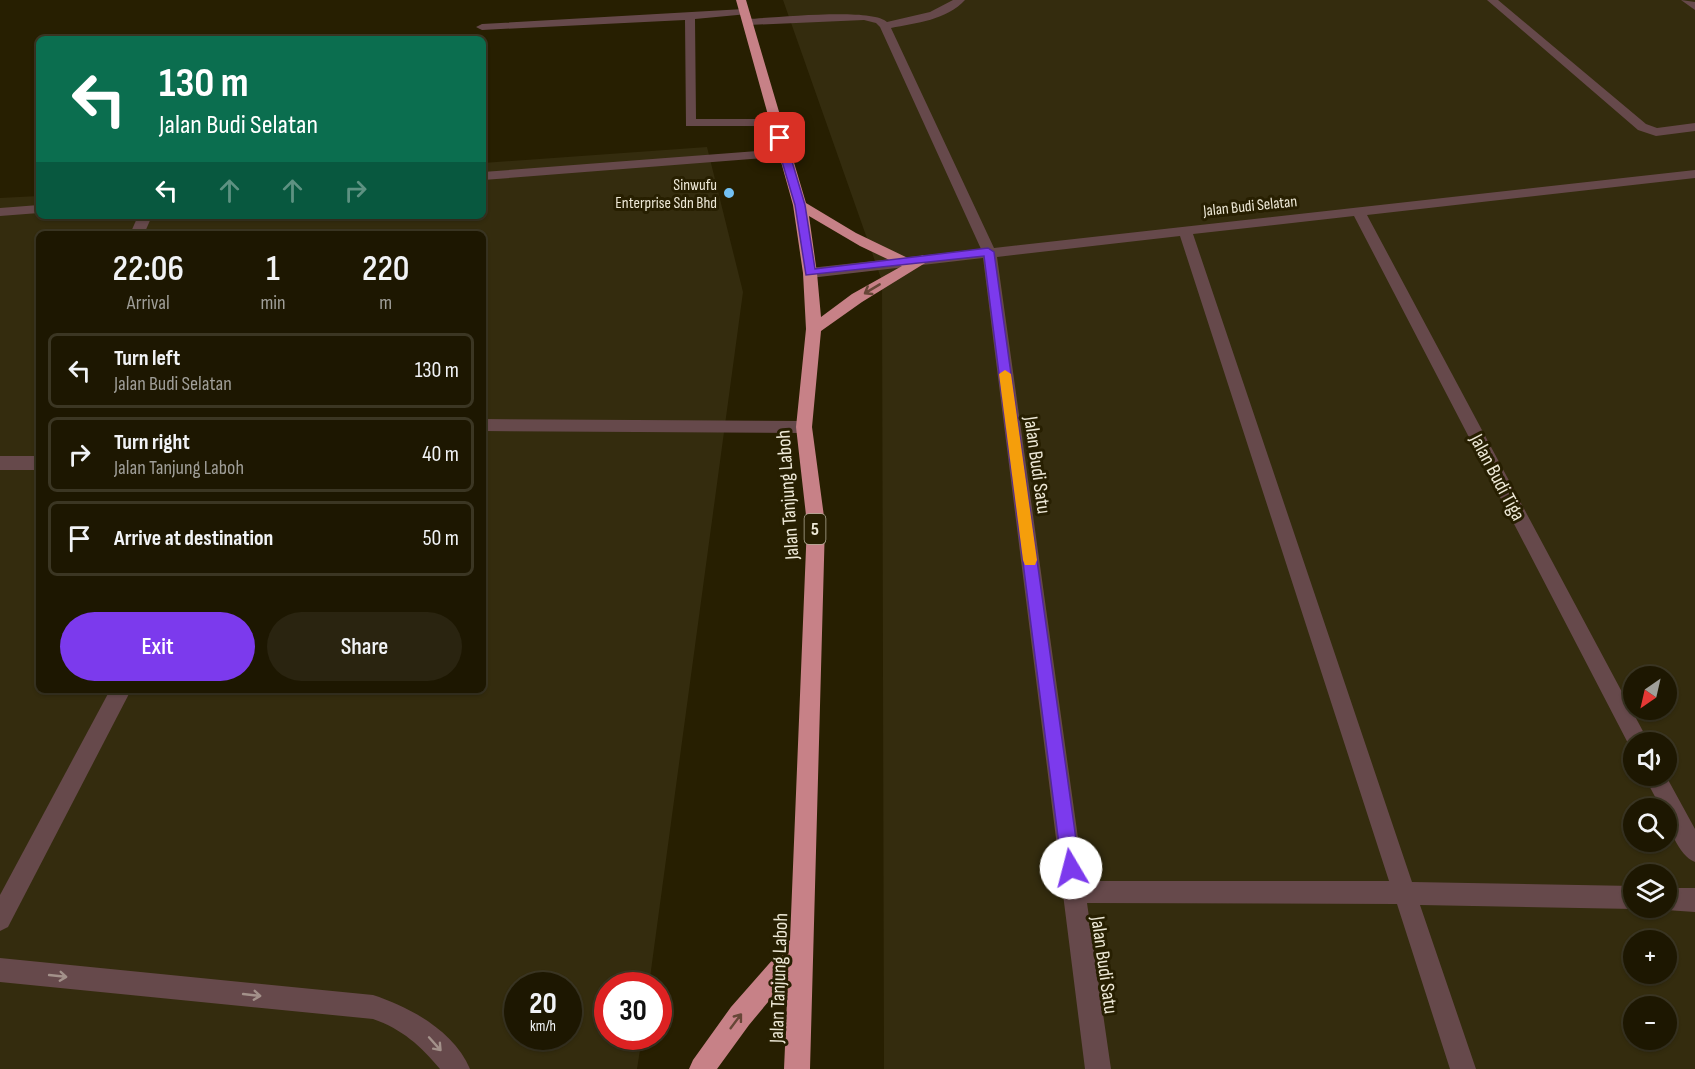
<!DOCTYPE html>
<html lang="en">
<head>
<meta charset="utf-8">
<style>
  body { margin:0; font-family:"Sofia Sans Condensed",sans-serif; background:#2a2410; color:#f1f3f6; height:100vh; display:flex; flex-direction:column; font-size:22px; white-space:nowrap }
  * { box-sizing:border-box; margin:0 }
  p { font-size:20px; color:#a09f99 }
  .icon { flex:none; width:33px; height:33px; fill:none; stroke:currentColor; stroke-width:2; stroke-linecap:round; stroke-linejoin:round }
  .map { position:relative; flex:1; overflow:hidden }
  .details { position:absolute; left:36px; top:231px; width:450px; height:462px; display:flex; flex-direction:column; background:#1d1701; border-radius:9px; box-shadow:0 2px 4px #0004,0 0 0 2px #3b3623 }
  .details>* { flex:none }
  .guide { position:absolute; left:36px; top:36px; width:450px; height:183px; border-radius:9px; box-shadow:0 2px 4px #0004,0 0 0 2px #3b3623; background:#0b6e4f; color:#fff; overflow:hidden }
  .needle { width:39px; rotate:214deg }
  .fabs { position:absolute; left:1623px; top:666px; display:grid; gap:12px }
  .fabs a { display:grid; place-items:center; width:54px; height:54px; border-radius:50%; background:#1d1701; box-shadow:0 2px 4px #0004,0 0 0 2px #3b3623; font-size:30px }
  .speed { position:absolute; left:504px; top:972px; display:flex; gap:12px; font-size:30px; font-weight:700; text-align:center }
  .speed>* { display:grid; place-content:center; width:78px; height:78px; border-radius:50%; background:#1d1701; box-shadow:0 2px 4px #0004,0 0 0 2px #3b3623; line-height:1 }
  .speed small { font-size:15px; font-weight:400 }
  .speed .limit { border:9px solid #d22; background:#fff; color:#111 }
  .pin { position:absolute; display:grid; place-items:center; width:51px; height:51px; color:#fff; margin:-26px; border-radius:12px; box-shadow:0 3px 9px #0006 }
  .me { position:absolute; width:66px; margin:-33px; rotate:352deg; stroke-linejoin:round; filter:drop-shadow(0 0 4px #0008) }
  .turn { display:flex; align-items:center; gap:21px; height:126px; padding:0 24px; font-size:27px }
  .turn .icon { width:78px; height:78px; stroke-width:2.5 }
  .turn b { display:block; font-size:42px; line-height:51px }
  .lanes { display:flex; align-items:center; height:57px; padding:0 24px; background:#0003; justify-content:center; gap:30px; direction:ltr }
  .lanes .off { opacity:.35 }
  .eta { display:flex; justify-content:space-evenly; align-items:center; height:102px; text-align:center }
  .eta b { font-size:36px; font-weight:600; line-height:42px }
  .action { display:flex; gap:12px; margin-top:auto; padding:12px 24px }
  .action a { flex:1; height:69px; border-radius:36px; background:#7c3aed; color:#fff; font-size:24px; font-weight:600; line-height:69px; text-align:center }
  .action a+a { background:#2a2410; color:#f1f3f6 }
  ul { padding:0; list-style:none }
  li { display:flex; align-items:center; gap:18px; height:75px; margin:0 12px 9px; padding:0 12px; border:3px solid #3b3623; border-radius:9px }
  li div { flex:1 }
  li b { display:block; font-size:22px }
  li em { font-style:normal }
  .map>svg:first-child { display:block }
  .built { fill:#342c0e; fill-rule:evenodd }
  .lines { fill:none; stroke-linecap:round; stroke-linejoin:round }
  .minor { fill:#66494b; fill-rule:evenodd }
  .highway { fill:#c78187; fill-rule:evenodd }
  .oneway { stroke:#674637 }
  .oneway2 { stroke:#a3918a }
  .route { fill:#7c3aed; stroke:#51269a; stroke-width:1.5 }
  .slow { fill:#f59e0b }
  .poi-dot { fill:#73c1f5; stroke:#271f01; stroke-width:2 }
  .labels { text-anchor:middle; stroke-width:6; stroke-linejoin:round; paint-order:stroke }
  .far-poi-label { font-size:16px; fill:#eee9d7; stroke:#271f01; text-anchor:end }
  .far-street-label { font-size:16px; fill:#eee9d7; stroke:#271f01 }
  .shield { fill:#271f01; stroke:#b2ac97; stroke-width:1.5 }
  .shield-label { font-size:18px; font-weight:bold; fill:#eee9d7 }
  .street-label { font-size:20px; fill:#eee9d7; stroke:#271f01 }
</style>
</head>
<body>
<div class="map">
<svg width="1695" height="1069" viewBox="0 0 1695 1069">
  <rect width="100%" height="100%" fill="#271f01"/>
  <g class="built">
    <path d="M 783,0 L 1695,0 L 1695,1069 L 884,1069 L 882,281 ZM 1634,676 L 1666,676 L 1666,710 L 1634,710 ZM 1634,742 L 1666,742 L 1666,776 L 1634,776 ZM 1634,808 L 1666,808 L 1666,842 L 1634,842 ZM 1634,874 L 1666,874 L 1666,908 L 1634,908 ZM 1634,940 L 1666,940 L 1666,974 L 1634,974 ZM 1634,1006 L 1666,1006 L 1666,1040 L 1634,1040 Z"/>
    <path d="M 707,147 L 743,292 L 649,985 L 608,986 L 608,1036 L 642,1037 L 637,1069 L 0,1069 L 0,198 L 39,196 L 39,216 L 483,216 L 483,163 ZM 39,234 L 483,234 L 483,690 L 39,690 ZM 518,986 L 568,986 L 568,1036 L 518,1036 Z"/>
  </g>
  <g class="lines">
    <g class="minor">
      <path d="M 953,0 L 965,0 C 947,20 916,23 891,28 L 994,248 L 1695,170 L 1695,178 L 1367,215 L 1645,735 L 1648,742 L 1634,742 L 1634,750 L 1631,749 L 1354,216 L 1193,234 L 1412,882 L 1634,886 L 1634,908 L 1639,908 L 1634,909 L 1420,905 L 1476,1069 L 1450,1069 L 1397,904 L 1087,903 L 1111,1069 L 1085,1069 L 983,258 L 810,278 L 803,273 L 810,268 L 981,249 L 880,27 L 876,23 L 864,20 L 748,25 L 743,22 L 748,19 C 773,18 872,7 887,22 L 930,12 ZM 1180,236 L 1389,881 L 1084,881 L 997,257 Z"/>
      <polygon points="1487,0 1498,0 1646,124 1657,128 1695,123 1695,131 1656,136 1638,130"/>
      <polygon points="1681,0 1695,2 1695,10"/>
      <polygon points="744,9 749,12 748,14 695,19 696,119 776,119 782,123 780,126 686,126 685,20 482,30 476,27 482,24"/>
      <polygon points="784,149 790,153 789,156 483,180 483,172"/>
      <polygon points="39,205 39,213 0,216 0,208"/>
      <polygon points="138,216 152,216 144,234 130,234"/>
      <polygon points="483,419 804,421 810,423 812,427 810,431 804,433 483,431"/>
      <rect x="0" y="456" width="39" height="14"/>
      <polygon points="110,690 131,690 8,927 0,931 0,895"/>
      <path d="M 1644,776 L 1666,776 L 1695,829 L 1695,862 C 1679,856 1666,825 1666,808 L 1661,808 Z"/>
      <polygon points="1666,888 1695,888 1695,912 1666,910 1659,908 1666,908"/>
      <path d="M 0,958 L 373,995 C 410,1007 454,1031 470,1069 L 440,1069 C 421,1046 402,1029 373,1019 L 0,982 Z"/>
    </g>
    <path class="highway" d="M 736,0 L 746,0 L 806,203 L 856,233 L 912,260 L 923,255 L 930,260 L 862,302 L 821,331 L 812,427 L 825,524 L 810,1069 L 784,1069 L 788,978 L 749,1025 L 717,1069 L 689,1069 L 693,1060 L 731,1007 L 790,940 L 807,524 L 796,427 L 806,329 L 803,273 L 793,205 ZM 809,216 L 860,246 L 902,266 L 852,294 L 821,317 L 817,273 Z"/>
  </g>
  <defs><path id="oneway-shaft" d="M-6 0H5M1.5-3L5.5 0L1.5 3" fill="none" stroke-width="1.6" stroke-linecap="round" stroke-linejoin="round" transform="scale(1.5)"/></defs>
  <g class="oneway">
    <use href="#oneway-shaft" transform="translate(872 289) rotate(149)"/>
    <use href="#oneway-shaft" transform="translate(736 1021) rotate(-53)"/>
  </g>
  <g class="oneway2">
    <use href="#oneway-shaft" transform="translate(58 976) rotate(6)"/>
    <use href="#oneway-shaft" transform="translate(252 995) rotate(6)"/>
    <use href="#oneway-shaft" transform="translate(435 1044) rotate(48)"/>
  </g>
  <polygon class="route" points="780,135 785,138 805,205 815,269 988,248 994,252 1080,868 1077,874 1071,877 1065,874 1062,868 984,256 806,275 795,205 775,138"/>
  <polygon class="slow" points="1005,370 1011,374 1037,560 1035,565 1025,565 1023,560 999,374"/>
  <circle class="poi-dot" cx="729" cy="193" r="6"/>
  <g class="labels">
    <g class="far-poi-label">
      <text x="717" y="190">Sinwufu<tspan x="717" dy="18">Enterprise Sdn Bhd</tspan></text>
    </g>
    <g class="far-street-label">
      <text transform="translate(1250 205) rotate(-6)" y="6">Jalan Budi Selatan</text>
    </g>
    <rect class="shield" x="804.5" y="514" width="21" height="30" rx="4.5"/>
    <g class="shield-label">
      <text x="815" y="535">5</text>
    </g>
    <g class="street-label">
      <text transform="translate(1038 465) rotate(82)" y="7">Jalan Budi Satu</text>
      <text transform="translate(1498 477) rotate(62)" y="7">Jalan Budi Tiga</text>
      <text transform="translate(787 495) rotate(-94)" y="7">Jalan Tanjung Laboh</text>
      <text transform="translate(1105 965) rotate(82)" y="7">Jalan Budi Satu</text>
      <text transform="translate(778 978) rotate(-88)" y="7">Jalan Tanjung Laboh</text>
    </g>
  </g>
</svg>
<div class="fabs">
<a><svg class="needle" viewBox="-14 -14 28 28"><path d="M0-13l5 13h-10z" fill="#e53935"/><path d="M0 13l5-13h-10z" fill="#a09f99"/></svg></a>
<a><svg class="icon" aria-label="sound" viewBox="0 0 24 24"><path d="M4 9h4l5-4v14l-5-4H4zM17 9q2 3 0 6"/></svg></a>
<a><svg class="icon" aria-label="search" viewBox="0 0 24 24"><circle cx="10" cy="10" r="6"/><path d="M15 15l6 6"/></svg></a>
<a><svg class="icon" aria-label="layers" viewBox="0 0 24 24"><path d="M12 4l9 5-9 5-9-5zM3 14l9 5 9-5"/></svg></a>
<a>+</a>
<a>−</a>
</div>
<div class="speed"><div>20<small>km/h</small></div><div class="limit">30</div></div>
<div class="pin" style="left:780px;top:138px;background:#d93025"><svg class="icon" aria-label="arrive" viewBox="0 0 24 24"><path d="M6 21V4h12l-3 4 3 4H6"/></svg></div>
<svg class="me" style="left:1071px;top:868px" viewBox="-20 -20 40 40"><circle r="19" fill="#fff"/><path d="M0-13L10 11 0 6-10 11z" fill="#7c3aed"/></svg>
<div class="guide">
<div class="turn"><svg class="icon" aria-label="left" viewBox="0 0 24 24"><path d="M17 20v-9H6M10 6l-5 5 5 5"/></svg><div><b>130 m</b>Jalan Budi Selatan</div></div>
<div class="lanes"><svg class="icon" aria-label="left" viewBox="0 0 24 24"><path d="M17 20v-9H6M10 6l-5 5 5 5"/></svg><svg class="icon off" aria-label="ahead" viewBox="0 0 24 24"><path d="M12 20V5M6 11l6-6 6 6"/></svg><svg class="icon off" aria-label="ahead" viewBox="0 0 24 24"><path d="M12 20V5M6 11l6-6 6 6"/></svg><svg class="icon off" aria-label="right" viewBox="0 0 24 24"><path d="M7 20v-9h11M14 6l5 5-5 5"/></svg></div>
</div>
<section class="details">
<div class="eta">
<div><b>22:06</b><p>Arrival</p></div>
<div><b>1</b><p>min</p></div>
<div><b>220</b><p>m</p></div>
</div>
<ul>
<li><svg class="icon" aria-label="left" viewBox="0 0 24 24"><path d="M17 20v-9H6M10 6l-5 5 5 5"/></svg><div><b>Turn left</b><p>Jalan Budi Selatan</p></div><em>130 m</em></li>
<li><svg class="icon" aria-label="right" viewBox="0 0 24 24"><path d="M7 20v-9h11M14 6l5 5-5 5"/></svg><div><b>Turn right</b><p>Jalan Tanjung Laboh</p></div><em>40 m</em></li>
<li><svg class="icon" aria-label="arrive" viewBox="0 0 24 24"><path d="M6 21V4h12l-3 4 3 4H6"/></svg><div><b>Arrive at destination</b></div><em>50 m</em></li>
</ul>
<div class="action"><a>Exit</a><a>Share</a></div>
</section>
</div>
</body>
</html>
